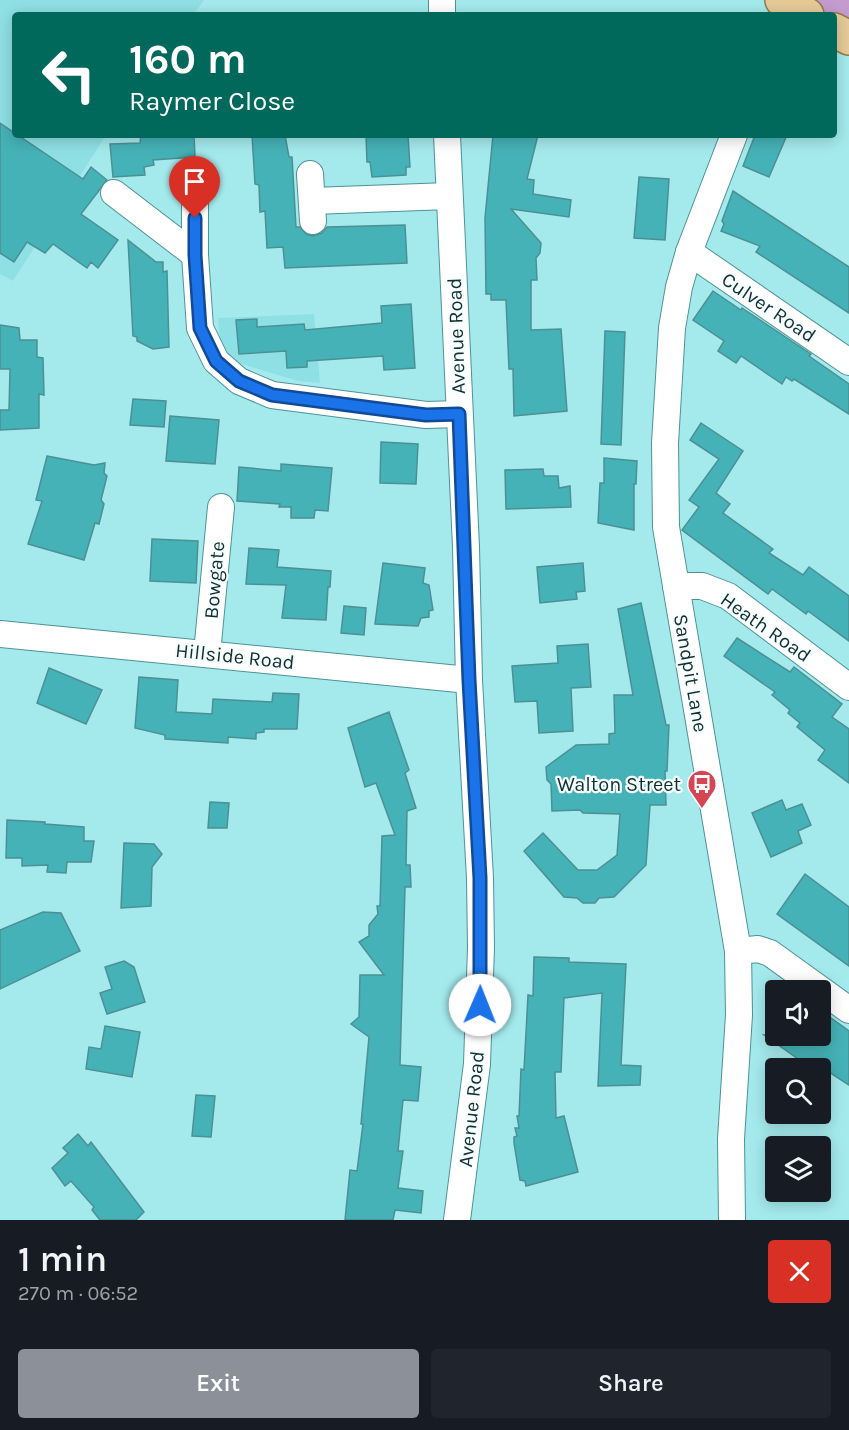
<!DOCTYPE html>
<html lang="en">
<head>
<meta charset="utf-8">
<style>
  body { margin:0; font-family:Karla,sans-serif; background:#20242c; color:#f1f3f6; height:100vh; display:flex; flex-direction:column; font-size:22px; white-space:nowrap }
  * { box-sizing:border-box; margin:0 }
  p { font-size:20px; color:#9ea1a6 }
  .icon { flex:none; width:33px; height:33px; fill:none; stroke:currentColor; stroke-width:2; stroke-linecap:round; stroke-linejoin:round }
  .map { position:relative; height:1220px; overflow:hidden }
  .drawer { display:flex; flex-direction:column; background:#171b24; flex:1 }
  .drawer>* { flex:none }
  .banner { position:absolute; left:12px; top:12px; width:825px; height:126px; border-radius:6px; box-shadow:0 3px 15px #0003; background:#00695c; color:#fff; overflow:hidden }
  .tools { position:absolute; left:765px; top:980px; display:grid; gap:12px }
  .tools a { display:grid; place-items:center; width:66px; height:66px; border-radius:6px; background:#171b24; box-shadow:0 3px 15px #0003; font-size:30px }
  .pin { position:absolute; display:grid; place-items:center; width:51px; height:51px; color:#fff; margin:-62px -26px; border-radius:50% 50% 50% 0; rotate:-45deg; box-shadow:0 0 6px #0007 }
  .pin .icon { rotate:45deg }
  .me { position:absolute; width:66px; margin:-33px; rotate:1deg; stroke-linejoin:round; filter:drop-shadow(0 0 4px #0008) }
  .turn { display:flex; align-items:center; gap:21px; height:126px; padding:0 18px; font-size:27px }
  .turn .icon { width:78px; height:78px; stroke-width:2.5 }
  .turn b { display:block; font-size:42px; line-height:51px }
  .round { display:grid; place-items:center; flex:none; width:63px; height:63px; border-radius:6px; background:#20242c }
  .head { display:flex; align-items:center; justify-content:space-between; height:102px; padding:0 18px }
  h1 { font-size:36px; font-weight:600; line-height:45px }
  .action { display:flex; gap:12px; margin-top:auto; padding:12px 18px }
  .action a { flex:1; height:69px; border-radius:6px; background:#8c9099; color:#fff; font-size:24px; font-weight:600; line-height:69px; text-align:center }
  .action a+a { background:#20242c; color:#f1f3f6 }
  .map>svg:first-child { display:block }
  .built { fill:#8fe0e4 }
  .green { fill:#c49bce }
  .building { fill:#45b2b7; stroke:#4c9094; stroke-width:1.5 }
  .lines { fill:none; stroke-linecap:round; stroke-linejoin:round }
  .minor-casing { stroke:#4e9296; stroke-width:28 }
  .major-casing { stroke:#917c47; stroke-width:36 }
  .minor { stroke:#fff; stroke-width:26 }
  .major { stroke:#e6ca98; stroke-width:33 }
  .route-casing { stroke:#114b97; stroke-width:15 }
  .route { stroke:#1a73e8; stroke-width:10 }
  .labels { text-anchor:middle; stroke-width:4.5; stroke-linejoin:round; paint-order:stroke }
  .street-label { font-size:20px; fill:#122f30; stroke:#f7fefe }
  .poi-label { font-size:20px; fill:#122f30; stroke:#f7fefe; text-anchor:end }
</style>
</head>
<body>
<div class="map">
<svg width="849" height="1220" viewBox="0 0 849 1220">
  <rect width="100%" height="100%" fill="#a4eaed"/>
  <g class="built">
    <polygon points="0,0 204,0 193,15 15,15 15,135 106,135 13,281 0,274"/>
    <polygon points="314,314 320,383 298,381 235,362 220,342 218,318"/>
  </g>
  <polygon class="green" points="802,0 849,0 849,24"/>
  <g class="building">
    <polygon points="0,123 83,179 91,167 107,180 81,214 118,240 98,268 91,262 87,268 53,244 45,253 27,242 14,262 0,253"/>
    <polygon points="141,135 194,135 195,157 153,160 154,165 144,167 145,175 113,177 110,144 140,143"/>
    <polygon points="252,135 285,135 289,157 292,157 296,227 300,227 306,234 313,236 322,233 327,227 405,225 407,263 285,268 283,247 267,248 265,211 260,212 259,185 255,184"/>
    <polygon points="366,135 408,135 410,167 406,167 406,175 372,177 370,162 367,162"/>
    <polygon points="493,135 538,135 527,179 534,180 533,194 571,200 569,217 511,209 541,243 540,253 536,258 537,280 531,280 531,330 561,329 567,411 514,416 513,369 509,369 506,300 491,300 491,294 486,294 485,218"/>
    <polygon points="755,135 787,135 769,177 743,166"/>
    <polygon points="639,177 669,179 665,240 634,238"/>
    <polygon points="733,191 849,267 849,313 756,252 760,246 721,231 724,224 722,221"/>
    <polygon points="128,240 156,262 163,262 163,272 167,271 169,347 153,349 137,341 137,337 133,336"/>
    <polygon points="713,291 741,310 742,308 811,354 809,356 849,384 849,414 794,379 792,381 786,377 782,384 741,356 736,363 718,351 724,341 693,320"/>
    <polygon points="411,304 415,368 384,370 383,356 307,361 307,367 287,368 286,351 239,354 236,320 257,319 257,327 304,324 305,330 382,323 381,306"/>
    <polygon points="0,325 19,328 20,340 37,340 37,357 43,358 44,395 39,394 39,428 0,430 0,410 9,410 10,369 0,369"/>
    <polygon points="605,331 625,332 621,445 601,444"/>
    <polygon points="133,399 166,401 164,427 130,425"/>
    <polygon points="170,416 219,420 215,464 166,461"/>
    <polygon points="701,423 743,451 716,493 730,504 723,513 773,549 769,553 803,575 809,567 849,596 849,641 808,611 806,614 772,589 768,594 682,530 699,507 689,500 719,459 690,440"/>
    <polygon points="381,442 418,444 416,484 380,483"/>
    <polygon points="47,456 94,465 105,463 104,473 107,476 101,500 104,504 99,524 95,523 84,560 28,544 42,501 36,500"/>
    <polygon points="604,458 637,461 636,484 634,484 634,530 598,523 600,483 604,483"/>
    <polygon points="281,464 332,468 328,511 315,510 314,518 291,518 291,507 279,507 280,504 237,501 239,467 281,471"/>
    <polygon points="543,469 544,476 558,476 559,488 570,486 571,507 506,509 505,470"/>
    <polygon points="152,539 198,541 196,583 150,581"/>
    <polygon points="249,548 279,550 277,567 331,571 330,587 328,587 326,620 282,618 286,585 246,584"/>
    <polygon points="383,563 425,568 423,583 429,585 433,610 429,611 429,617 421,618 418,626 375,624"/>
    <polygon points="583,563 585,591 576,592 577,599 540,603 537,567"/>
    <polygon points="641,603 666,725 669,725 667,771 665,771 666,805 650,805 646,865 614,897 599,898 595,903 583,903 577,898 564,897 524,851 543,833 578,870 597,870 617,855 620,814 583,813 580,810 552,811 551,784 547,780 546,767 576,745 609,744 609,734 615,733 614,695 633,695 618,609"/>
    <polygon points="344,606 366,608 364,635 341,633"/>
    <polygon points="737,638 790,672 794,667 842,704 832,717 849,729 849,783 818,760 825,750 797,727 800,723 788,713 790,710 772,695 775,692 724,656"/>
    <polygon points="588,644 591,687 571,688 573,731 539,733 537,701 515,702 512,666 558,663 557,646"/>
    <polygon points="49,668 102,690 86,724 37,703"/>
    <polygon points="139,677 178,680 176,712 212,714 213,699 272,702 273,693 299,694 297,729 264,729 264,732 256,733 256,739 228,737 228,743 165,739 165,735 135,728"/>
    <polygon points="389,712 409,770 405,773 416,808 407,811 406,865 410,865 411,887 405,887 400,1065 421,1067 418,1101 403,1100 398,1151 403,1151 398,1188 423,1191 421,1213 395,1210 393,1220 345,1220 350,1170 357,1171 363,1124 361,1124 369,1037 351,1024 359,1017 360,975 384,975 359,942 369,936 369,925 378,914 377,906 380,906 382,836 395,835 376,783 365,787 348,728"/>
    <polygon points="782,800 786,810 802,804 811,825 798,831 802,843 771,857 752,813"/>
    <polygon points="210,802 229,803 227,828 208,828"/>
    <polygon points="7,820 45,822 45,824 84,827 84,841 94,841 91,862 67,862 66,873 47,872 48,865 22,866 22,858 6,858"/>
    <polygon points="124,843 154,844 162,854 152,867 151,906 121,908"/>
    <polygon points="805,874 849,907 849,966 777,914"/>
    <polygon points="43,912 61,913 80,951 0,989 0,930"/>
    <polygon points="534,957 569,958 569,962 626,964 621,1065 641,1066 640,1085 598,1086 602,993 564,998 561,1072 555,1072 556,1118 564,1116 578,1172 526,1186 525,1181 520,1180 514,1143 514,1137 517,1136 515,1128 519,1128 517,1116 519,1116 521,1069 524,1070 528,995 533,996"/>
    <polygon points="124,961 134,967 145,1002 107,1014 100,993 112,989 105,967"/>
    <polygon points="820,1010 849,1031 849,1085 829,1072 825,1078 820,1075 820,1068 811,1068 764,1035 820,1035"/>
    <polygon points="105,1026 140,1032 132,1077 86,1069 89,1047 101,1049"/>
    <polygon points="196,1095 215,1096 211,1137 192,1136"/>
    <polygon points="78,1134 88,1146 91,1142 144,1212 136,1220 100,1220 92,1210 94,1207 71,1181 65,1186 52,1168 68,1153 63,1148"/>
  </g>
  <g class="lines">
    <g class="minor-casing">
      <g id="minor">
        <polyline points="442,0 442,15"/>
        <polyline points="447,135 466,547 469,680 480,878 481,948 477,1064 457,1220"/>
        <polyline points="310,174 313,221"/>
        <polyline points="114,193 195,255"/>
        <polyline points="195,200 195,255 200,328 216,361 239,381 272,395 426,415 459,414"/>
        <polyline points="312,201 449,196"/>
        <polyline points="689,252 849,362"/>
        <polyline points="676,586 702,586 728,596 849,687"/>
        <polyline points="0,634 469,680"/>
        <polyline points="207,653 221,507"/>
        <polyline points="738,951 758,949 770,953 849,1010"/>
        <polyline points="732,1220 731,1139 739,1015 738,951 666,527 665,443 672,328 679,287 689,252 734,135"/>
      </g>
    </g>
    <g class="major-casing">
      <g id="major">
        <polyline points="782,0 807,15"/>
        <polyline points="834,30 849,38"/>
      </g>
    </g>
    <use href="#minor" class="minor"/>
    <use href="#major" class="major"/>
  </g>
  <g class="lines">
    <g class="route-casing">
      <polyline id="route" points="195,218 195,255 200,328 216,361 239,381 272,395 426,415 459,414 469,680 480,878 480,1005"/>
    </g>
    <use href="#route" class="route"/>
  </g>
  <defs>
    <g id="bus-pin" transform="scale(1.5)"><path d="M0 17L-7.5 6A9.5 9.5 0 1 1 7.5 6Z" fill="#d64552" stroke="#f7fefe"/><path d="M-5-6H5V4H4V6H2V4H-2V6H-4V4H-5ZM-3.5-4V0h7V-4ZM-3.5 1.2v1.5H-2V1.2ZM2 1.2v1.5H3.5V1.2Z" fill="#fff"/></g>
  </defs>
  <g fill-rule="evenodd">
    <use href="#bus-pin" x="702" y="784"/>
  </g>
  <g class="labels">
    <g class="street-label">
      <text transform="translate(769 307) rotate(34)" y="7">Culver Road</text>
      <text transform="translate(456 336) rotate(-92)" y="7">Avenue Road</text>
      <text transform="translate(214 580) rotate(-85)" y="7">Bowgate</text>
      <text transform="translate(766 627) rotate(35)" y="7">Heath Road</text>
      <text transform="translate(235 656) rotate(6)" y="7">Hillside Road</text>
      <text transform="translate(691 673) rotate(80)" y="7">Sandpit Lane</text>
      <text transform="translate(471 1109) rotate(-84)" y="7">Avenue Road</text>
    </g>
    <g class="poi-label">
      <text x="681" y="791">Walton Street</text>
    </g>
  </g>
</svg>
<div class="tools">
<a><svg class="icon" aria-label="sound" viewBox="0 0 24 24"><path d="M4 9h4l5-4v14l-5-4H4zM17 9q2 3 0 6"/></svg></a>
<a><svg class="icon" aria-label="search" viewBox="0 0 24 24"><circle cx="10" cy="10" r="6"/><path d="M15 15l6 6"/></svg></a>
<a><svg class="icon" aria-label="layers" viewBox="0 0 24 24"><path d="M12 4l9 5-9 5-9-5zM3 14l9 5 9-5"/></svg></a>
</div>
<div class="pin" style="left:195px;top:218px;background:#d93025"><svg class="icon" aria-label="arrive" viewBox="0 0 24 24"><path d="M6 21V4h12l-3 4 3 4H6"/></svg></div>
<svg class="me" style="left:480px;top:1005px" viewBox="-20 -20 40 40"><circle r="19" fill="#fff"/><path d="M0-13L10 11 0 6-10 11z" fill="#1a73e8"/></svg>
<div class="banner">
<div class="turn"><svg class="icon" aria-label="left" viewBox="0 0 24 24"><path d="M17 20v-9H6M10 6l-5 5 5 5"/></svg><div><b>160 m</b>Raymer Close</div></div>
</div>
</div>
<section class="drawer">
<div class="head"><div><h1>1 min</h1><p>270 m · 06:52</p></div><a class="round" style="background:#d93025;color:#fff"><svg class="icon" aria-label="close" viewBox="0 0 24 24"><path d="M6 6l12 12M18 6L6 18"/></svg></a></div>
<div class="action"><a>Exit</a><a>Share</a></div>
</section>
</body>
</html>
